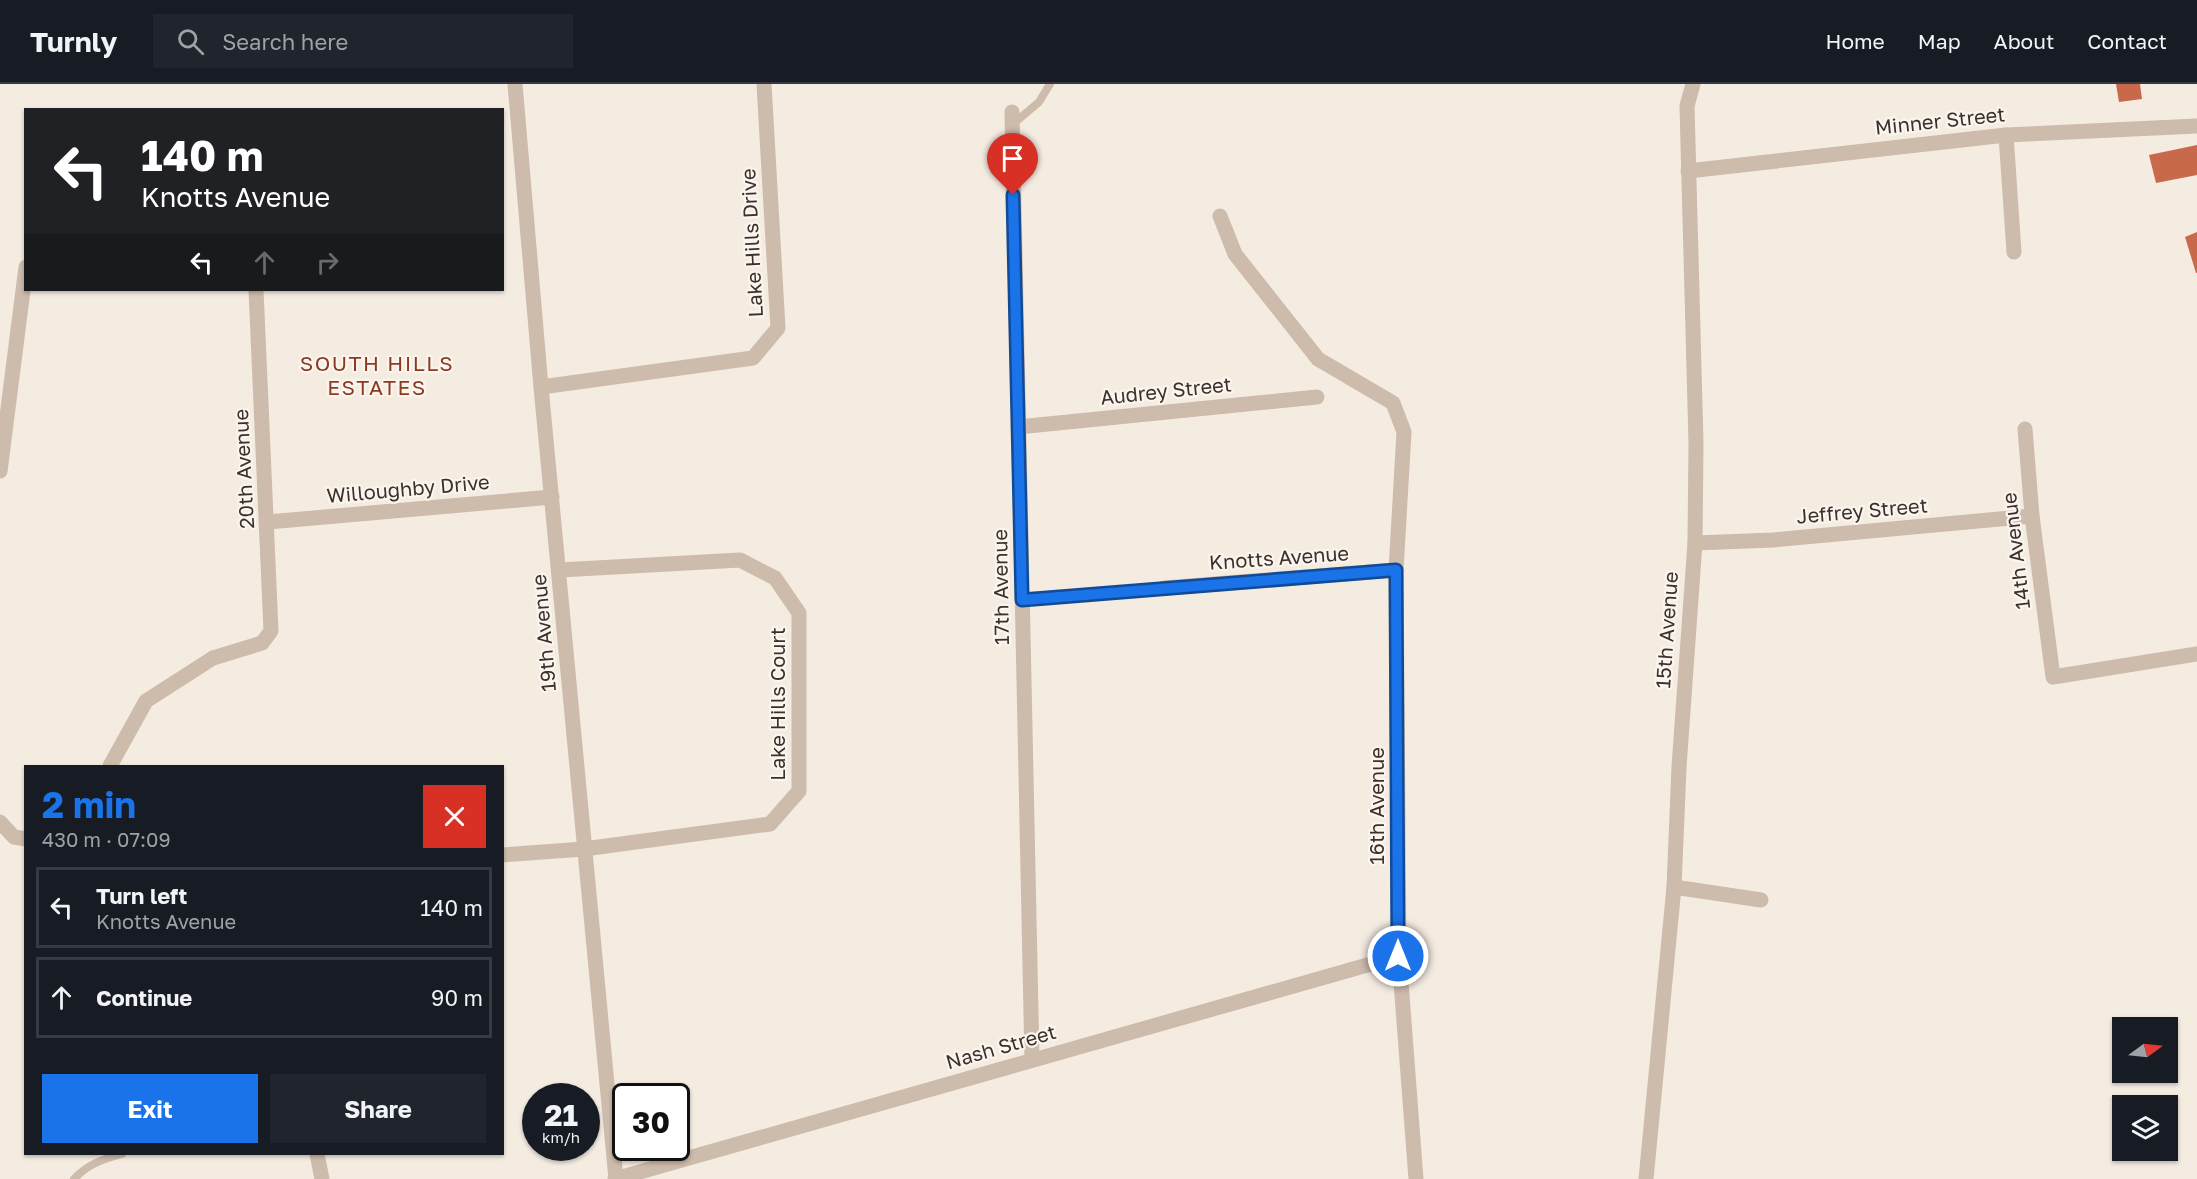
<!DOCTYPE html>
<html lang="en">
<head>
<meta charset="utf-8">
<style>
  body { margin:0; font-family:"Golos Text",sans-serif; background:#20242c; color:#f1f3f6; height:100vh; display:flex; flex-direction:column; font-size:22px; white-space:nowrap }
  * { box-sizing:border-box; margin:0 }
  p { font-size:20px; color:#9ea1a6 }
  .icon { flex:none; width:33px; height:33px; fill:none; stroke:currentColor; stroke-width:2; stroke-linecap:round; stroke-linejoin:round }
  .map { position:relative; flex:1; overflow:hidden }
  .details { position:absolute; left:24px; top:681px; width:480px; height:390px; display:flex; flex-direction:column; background:#171b24; border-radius:0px; box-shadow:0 2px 4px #0004 }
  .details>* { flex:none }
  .hud { position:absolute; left:24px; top:24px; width:480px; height:183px; border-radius:0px; box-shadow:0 2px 4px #0004; background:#202124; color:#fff; overflow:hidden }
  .needle { width:39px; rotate:75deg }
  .fabs { position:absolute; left:2112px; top:933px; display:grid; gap:12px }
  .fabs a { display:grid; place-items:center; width:66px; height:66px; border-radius:0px; background:#171b24; box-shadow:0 2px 4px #0004; font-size:30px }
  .speed { position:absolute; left:522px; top:999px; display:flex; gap:12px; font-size:30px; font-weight:700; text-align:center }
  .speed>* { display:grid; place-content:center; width:78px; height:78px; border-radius:50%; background:#171b24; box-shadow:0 2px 4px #0004; line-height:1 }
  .speed small { font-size:15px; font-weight:400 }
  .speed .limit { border:3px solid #111; border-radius:9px; background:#fff; color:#111 }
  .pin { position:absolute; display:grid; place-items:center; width:51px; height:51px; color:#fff; margin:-62px -26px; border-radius:50% 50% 50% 0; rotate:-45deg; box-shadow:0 0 6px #0007 }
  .pin .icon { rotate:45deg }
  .me { position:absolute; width:66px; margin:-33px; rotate:0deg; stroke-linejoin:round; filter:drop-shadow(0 0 4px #0008) }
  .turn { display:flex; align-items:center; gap:21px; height:126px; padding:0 18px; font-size:27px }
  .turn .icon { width:78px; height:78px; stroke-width:2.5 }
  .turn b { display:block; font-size:42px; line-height:51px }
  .lanes { display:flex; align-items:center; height:57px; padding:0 18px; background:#0003; justify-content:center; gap:30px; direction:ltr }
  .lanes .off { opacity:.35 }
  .round { display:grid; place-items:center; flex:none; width:63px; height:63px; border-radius:0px; background:#20242c }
  .headline { display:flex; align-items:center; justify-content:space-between; height:102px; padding:0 18px }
  h1 { font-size:36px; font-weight:700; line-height:45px; color:#1a73e8 }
  .primary-button { display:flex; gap:12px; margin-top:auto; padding:12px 18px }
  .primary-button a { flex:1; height:69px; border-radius:0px; background:#1a73e8; color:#fff; font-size:24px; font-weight:700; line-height:69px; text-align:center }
  .primary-button a+a { background:#20242c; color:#f1f3f6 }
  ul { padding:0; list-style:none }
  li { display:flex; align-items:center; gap:18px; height:81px; margin:0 12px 9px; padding:0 6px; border:3px solid #363941; border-radius:0px }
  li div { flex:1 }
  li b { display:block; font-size:22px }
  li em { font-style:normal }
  header { display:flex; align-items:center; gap:36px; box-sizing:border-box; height:84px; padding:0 30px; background:#171b24; border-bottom:2px solid #363941 }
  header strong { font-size:28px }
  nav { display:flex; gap:33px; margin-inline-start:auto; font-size:21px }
  .search { width:420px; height:54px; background:#20242c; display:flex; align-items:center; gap:15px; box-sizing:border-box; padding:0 21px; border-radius:0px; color:#9ea1a6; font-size:22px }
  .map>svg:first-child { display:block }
  .building { fill:#c8694b }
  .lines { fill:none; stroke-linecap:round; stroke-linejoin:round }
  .service { stroke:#cdbbac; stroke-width:8 }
  .minor { stroke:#cdbbac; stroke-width:15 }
  .route-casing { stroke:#114b97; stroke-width:15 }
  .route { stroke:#1a73e8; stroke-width:10 }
  .labels { text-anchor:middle; stroke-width:4.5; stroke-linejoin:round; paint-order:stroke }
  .street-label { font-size:20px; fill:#3b302b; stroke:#fbf5ee }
  .neighbourhood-label { font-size:21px; letter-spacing:1.5px; fill:#8c3b22; stroke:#fbf5ee }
</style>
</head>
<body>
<header>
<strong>Turnly</strong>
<div class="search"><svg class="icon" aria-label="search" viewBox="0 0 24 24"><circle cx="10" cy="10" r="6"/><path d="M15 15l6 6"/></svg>Search here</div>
<nav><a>Home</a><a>Map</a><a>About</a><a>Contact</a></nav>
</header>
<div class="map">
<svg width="2197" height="1095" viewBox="0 0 2197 1095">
  <rect width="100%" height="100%" fill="#f4ebe1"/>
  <g class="building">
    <polygon points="2116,0 2140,0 2142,15 2119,18"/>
    <polygon points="2197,61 2197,91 2156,99 2149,71"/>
    <polygon points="2197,148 2197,189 2196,189 2185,153"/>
  </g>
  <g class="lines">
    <g class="service">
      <polyline points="1012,41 1039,18 1050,0"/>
      <polyline points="1022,516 1164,504"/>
      <path d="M 74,1095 C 88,1080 103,1075 122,1070"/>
    </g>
    <g class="minor">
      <polyline points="515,0 541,303 616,1095"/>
      <polyline points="1012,28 1032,976"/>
      <polyline points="2006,51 2014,168"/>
      <polyline points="1688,87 2006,51 2197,42"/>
      <polyline points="1220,132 1235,170 1318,275 1393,319 1404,348 1396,486 1399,872 1416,1095"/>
      <polyline points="541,303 753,274 778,244 764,0"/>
      <polyline points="1018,343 1317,313"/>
      <polyline points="2025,345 2032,432 2053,593 2197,570"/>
      <polyline points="0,387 26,183"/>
      <polyline points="268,438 552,413"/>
      <polyline points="1695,459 1773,456 2032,432"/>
      <polyline points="1164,504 1396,486"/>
      <polyline points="110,682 146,617 213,574 262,559 271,547 256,206"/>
      <polyline points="0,738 14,753 26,755"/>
      <polyline points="502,771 584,765 770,740 799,707 799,529 775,494 740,476 560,486"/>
      <polyline points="1674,803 1761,816"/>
      <polyline points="317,1070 322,1095"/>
      <polyline points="615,1095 1399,872"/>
      <polyline points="1646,1095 1674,803 1679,683 1695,459 1696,359 1687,22 1693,0"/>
    </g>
  </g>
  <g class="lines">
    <g class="route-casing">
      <polyline id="route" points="1013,111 1022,516 1396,486 1398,872"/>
    </g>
    <use href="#route" class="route"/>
  </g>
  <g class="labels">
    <g class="street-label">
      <text transform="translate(1940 37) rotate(-6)" y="7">Minner Street</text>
      <text transform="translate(752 159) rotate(-93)" y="7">Lake Hills Drive</text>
      <text transform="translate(1166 307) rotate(-6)" y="7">Audrey Street</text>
      <text transform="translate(244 385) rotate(-93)" y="7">20th Avenue</text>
      <text transform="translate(408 405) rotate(-5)" y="7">Willoughby Drive</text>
      <text transform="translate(1862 427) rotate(-5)" y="7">Jeffrey Street</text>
      <text transform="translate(2016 467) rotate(-97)" y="7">14th Avenue</text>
      <text transform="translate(1279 474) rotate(-4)" y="7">Knotts Avenue</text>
      <text transform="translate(1001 503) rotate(-91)" y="7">17th Avenue</text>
      <text transform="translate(1667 546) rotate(-86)" y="7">15th Avenue</text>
      <text transform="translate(544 549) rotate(-95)" y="7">19th Avenue</text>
      <text transform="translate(778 620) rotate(-90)" y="7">Lake Hills Court</text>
      <text transform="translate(1377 722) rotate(-90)" y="7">16th Avenue</text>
      <text transform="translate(1001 963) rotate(-16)" y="7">Nash Street</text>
    </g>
    <g class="neighbourhood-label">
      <text x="377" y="287">SOUTH HILLS<tspan x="377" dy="24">ESTATES</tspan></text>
    </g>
  </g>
</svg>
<div class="fabs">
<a><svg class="needle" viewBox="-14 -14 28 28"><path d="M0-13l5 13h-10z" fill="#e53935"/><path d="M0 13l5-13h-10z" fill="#9ea1a6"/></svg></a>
<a><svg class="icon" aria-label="layers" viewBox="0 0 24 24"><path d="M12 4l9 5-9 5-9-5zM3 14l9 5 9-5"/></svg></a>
</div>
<div class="speed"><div>21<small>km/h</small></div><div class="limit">30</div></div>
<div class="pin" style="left:1013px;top:111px;background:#d93025"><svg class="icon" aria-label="arrive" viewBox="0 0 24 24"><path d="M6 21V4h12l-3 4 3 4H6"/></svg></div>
<svg class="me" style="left:1398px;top:872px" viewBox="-20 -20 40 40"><circle r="17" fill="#1a73e8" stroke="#fff" stroke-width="3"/><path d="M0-11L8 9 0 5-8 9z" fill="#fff"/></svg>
<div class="hud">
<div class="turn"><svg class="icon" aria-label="left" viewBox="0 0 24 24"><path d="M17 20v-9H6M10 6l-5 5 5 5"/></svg><div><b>140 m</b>Knotts Avenue</div></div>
<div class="lanes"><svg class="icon" aria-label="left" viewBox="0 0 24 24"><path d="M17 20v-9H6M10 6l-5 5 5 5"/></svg><svg class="icon off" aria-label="ahead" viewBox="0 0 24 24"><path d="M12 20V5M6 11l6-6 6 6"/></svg><svg class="icon off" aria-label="right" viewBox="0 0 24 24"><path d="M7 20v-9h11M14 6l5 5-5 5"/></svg></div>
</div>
<section class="details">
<div class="headline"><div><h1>2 min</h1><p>430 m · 07:09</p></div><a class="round" style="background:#d93025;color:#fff"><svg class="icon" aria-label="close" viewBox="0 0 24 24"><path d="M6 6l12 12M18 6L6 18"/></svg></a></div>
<ul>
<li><svg class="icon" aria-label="left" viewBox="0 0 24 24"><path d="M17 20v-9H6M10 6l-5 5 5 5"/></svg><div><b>Turn left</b><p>Knotts Avenue</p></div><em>140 m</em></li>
<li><svg class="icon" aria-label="ahead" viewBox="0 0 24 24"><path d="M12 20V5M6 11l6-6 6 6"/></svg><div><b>Continue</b></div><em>90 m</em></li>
</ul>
<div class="primary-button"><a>Exit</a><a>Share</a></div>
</section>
</div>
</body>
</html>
